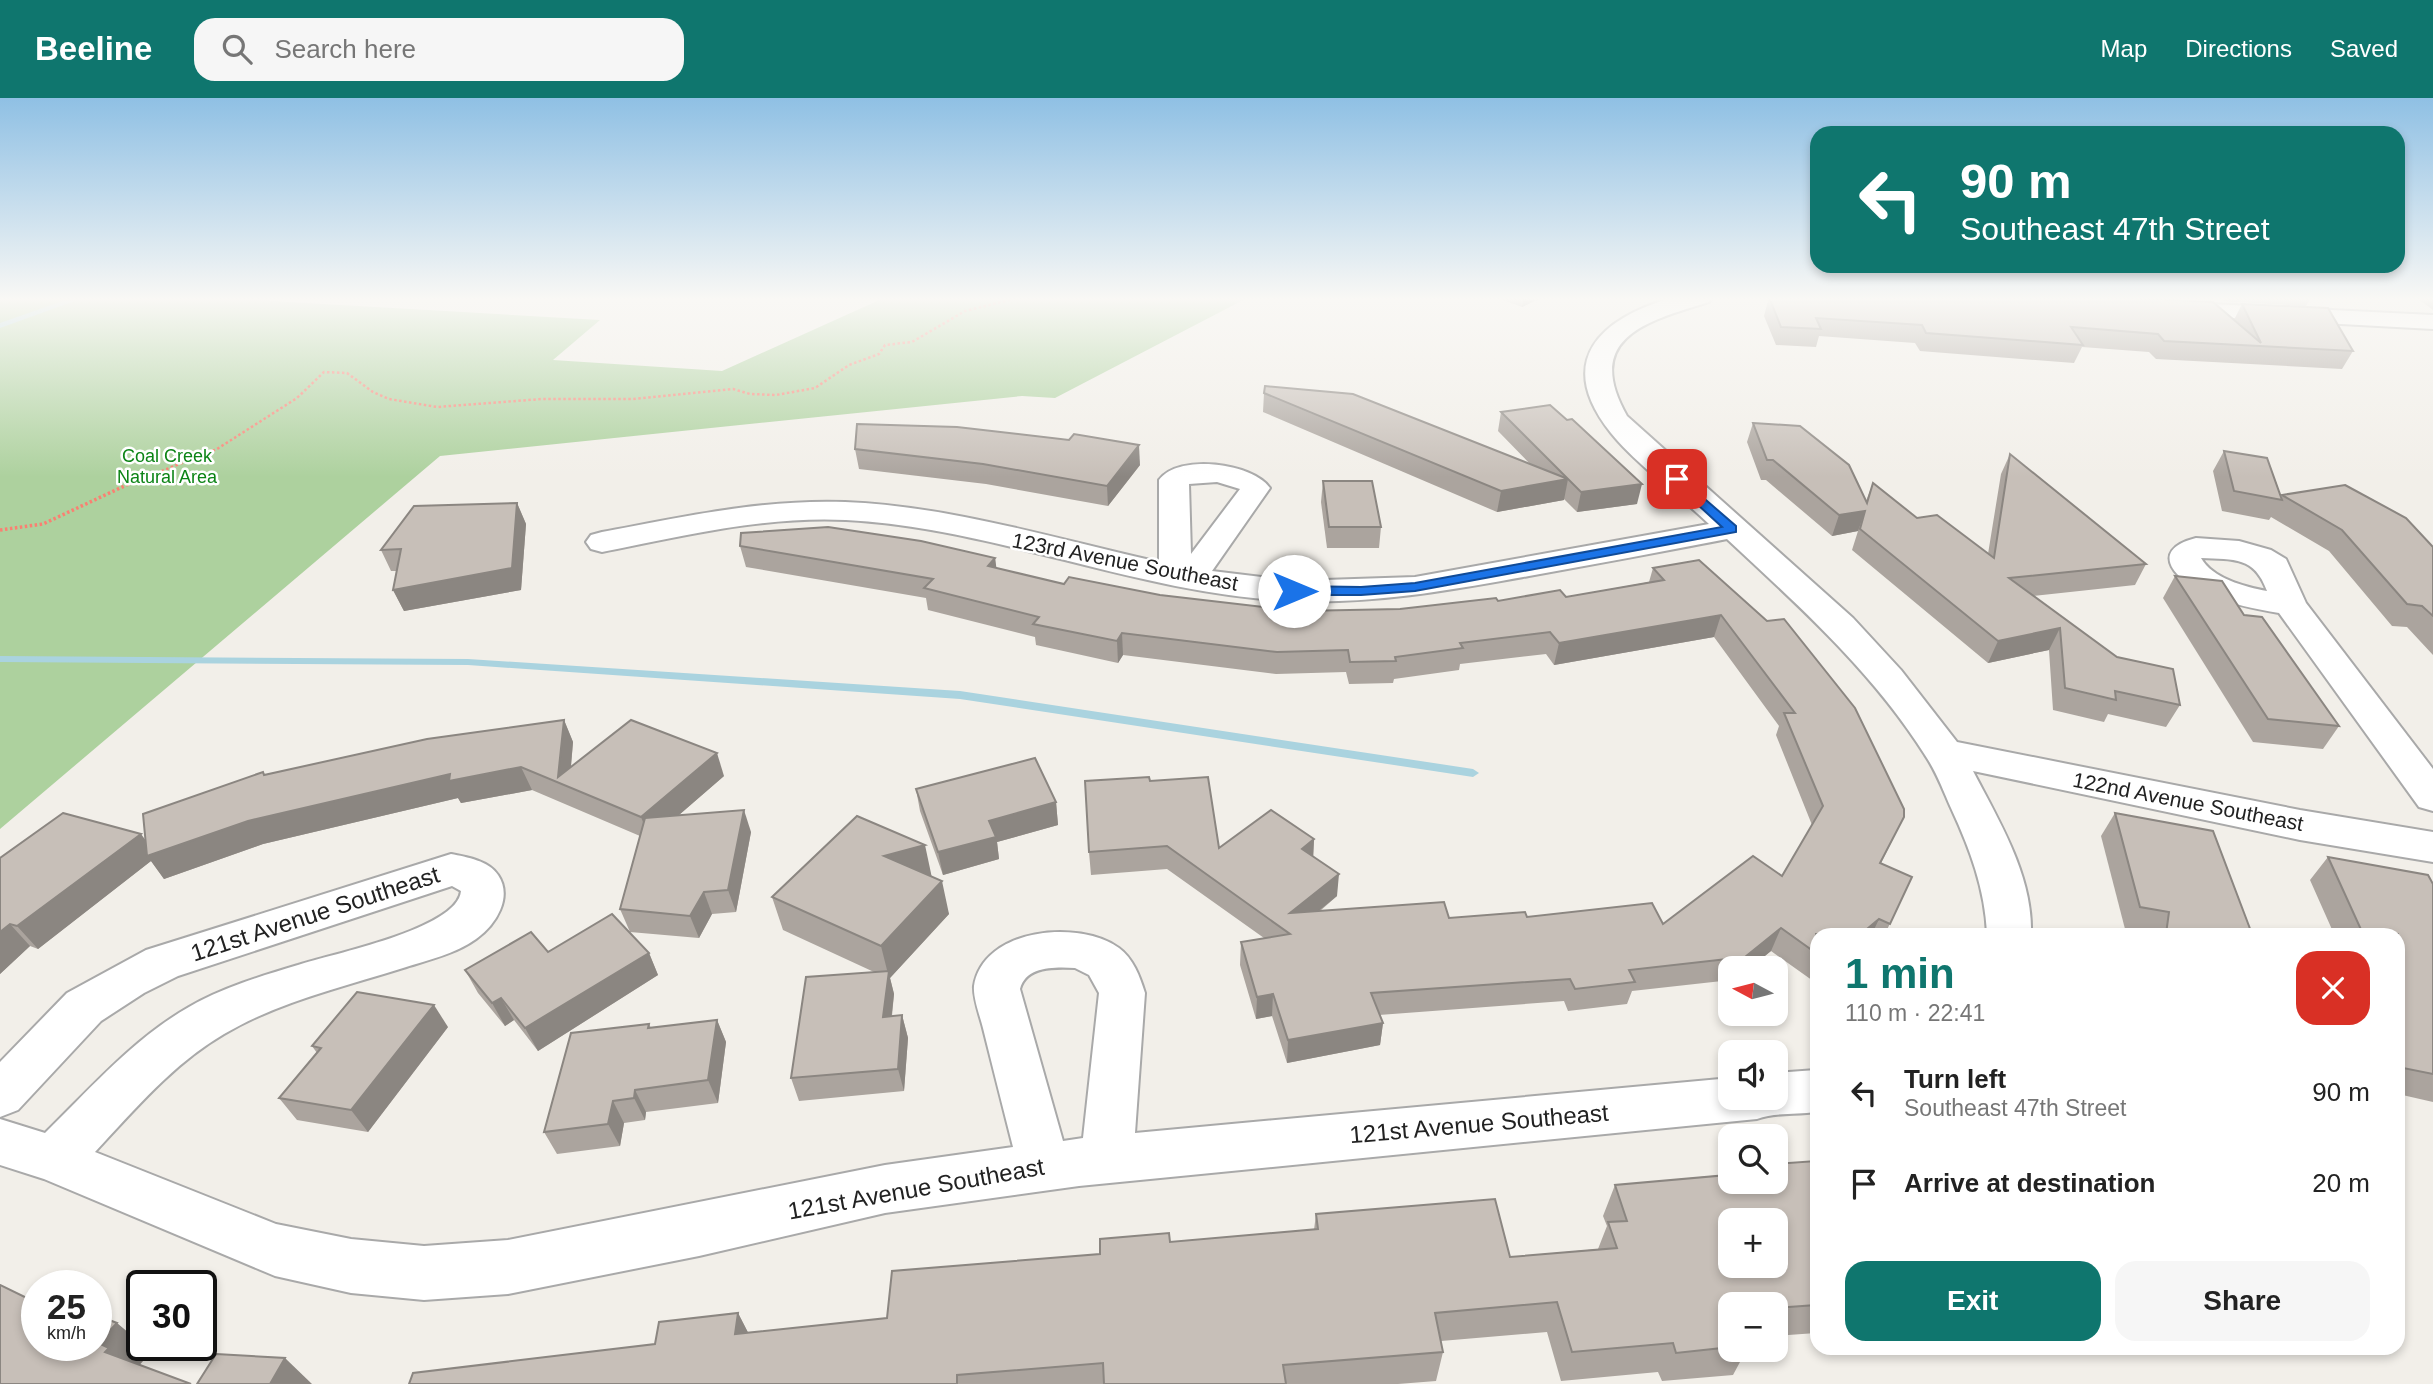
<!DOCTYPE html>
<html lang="en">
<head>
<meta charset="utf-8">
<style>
  body { margin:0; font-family:Arial,sans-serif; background:#f6f6f6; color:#222; height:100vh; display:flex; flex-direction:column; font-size:26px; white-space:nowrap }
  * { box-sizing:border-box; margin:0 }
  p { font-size:23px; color:#767676 }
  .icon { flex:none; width:38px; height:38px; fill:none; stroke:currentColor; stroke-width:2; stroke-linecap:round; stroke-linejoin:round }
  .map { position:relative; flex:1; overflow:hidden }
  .panel { position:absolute; left:1810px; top:830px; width:595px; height:427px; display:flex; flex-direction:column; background:#fff; border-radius:21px; box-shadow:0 4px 10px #0003 }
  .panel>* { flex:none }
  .banner { position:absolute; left:1810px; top:28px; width:595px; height:147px; border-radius:21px; box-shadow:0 4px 10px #0003; background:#0f766e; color:#fff; overflow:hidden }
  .needle { width:46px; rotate:277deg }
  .tools { position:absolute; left:1718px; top:858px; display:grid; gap:14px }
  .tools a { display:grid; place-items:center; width:70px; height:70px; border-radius:14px; background:#fff; box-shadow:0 4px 10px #0003; font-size:35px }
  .speed { position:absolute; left:21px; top:1172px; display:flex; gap:14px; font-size:35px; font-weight:700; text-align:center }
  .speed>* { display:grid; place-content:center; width:91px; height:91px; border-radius:50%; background:#fff; box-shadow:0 4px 10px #0003; line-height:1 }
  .speed small { font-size:18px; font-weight:400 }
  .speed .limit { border:4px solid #111; border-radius:10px; background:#fff; color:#111 }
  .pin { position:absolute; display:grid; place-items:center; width:60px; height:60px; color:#fff; margin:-30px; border-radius:14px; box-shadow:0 4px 10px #0006 }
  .me { position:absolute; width:77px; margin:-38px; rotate:90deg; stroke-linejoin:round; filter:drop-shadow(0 0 5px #0008) }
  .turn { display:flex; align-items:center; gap:24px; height:147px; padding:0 35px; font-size:32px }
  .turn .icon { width:91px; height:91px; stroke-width:2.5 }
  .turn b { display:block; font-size:49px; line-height:60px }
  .round { display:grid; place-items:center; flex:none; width:74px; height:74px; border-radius:21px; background:#f6f6f6 }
  .summary { display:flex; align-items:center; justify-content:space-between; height:119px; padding:0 35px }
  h1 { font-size:42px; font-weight:600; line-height:52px; color:#0f766e }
  .primary-button { display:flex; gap:14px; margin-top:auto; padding:14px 35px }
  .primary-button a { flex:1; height:80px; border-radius:21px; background:#0f766e; color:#fff; font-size:28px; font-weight:600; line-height:80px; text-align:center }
  .primary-button a+a { background:#f6f6f6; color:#222 }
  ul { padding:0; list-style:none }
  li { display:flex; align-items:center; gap:21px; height:91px; padding:0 35px }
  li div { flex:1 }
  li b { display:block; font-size:26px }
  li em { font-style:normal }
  header { display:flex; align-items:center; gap:42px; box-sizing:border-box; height:98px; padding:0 35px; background:#0f766e; color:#fff }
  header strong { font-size:33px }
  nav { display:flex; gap:38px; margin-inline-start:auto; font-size:24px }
  .search { width:490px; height:63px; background:#f6f6f6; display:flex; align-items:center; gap:18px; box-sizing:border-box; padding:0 24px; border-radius:21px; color:#767676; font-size:26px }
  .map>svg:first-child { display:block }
  .forest { fill:#add19e }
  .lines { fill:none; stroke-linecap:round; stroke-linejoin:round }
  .stream { fill:#aad3df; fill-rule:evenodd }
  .street-casing { stroke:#a9a9a9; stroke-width:4 }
  .path-far1 { stroke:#fa8072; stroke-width:2.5; stroke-dasharray:2.5 2.5; stroke-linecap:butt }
  .path { stroke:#fa8072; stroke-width:3.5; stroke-dasharray:2.5 2.5; stroke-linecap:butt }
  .street { fill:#fff; fill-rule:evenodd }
  .wall { fill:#aba49e }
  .shaded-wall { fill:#8b8681 }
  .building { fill:#c7bfb8; stroke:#8b8681; stroke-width:2; fill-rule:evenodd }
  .route { fill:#1a73e8; stroke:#114b97; stroke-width:2 }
  .labels { text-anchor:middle; stroke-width:5; stroke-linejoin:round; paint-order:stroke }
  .far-park-label { font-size:18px; fill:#0c8416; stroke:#fff }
  .street-label { font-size:21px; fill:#222; stroke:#fff }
  .near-street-label { font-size:24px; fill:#222; stroke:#fff }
</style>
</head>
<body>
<header>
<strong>Beeline</strong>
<div class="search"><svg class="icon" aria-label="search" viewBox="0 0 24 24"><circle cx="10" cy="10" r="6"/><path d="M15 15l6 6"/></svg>Search here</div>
<nav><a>Map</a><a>Directions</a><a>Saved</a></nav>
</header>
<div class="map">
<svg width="2433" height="1286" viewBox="0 0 2433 1286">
  <rect width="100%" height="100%" fill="#f2efe9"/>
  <polygon class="forest" points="0,199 203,199 600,222 553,262 722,273 886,199 1249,199 1055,300 1022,298 440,358 0,731"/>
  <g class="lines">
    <g class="stream">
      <polygon points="74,199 86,199 0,230 0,225"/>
      <polygon points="0,558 468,561 960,593 1473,671 1479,675 1473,679 960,601 468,567 0,564"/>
    </g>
    <g class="street-casing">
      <g id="street">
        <path d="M 1674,199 L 1713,199 L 1709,204 C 1648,223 1582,239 1627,318 L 1853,520 L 1901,572 L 1957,644 L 2300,712 L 2433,734 L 2433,764 L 2300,742 L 1973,673 C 1999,723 2033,778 2031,836 L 1987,836 C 1985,791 1970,751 1951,710 C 1943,692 1936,673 1925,657 C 1872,573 1799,508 1727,441 C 1661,454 1595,466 1529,478 C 1451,492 1376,506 1296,503 C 1143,498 999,430 846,422 C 763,418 683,438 602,454 L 591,451 L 586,444 L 591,437 L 602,434 C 683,419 762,401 845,404 C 950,408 1056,441 1159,464 L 1159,382 C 1178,355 1253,365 1270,390 L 1212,473 L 1294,483 L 1415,479 L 1709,426 C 1681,399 1634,364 1611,335 C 1553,262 1601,220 1674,199 ZM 1217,384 L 1240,391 L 1191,456 L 1189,386 Z"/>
        <polygon points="2170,204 2433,217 2433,231 2161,216 2158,211 2161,206"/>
        <path d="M 2196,440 L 2239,443 L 2271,452 L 2286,461 L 2306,505 L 2433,671 L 2433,713 L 2419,709 L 2279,515 C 2255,511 2231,506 2209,497 C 2178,484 2145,453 2196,440 ZM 2201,460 C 2235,462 2254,458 2267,493 C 2245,489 2212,480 2201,460 Z"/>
        <path d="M 451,756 C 467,759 489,763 498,777 C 513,799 496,827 476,841 C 455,856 428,862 403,870 C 343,889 278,904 224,936 C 174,965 135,1011 95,1054 L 276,1126 L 351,1141 L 424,1148 L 508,1142 L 885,1067 L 1013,1049 C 1003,1010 993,970 983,930 C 980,918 973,900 974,888 C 983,830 1079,821 1119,850 C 1133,860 1140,879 1145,895 L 1135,1035 L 1731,980 L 1731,999 L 1776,999 L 1776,975 L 1816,972 L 1816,1014 C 1797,1017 1775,1014 1757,1021 L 1079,1088 L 885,1115 L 699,1158 L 508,1196 L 424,1202 L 351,1195 L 275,1178 L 44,1081 L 0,1067 L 0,1021 L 45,1035 C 91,990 133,941 189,909 C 222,890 261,878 298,867 C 331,856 458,831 461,793 L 452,788 L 178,878 L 144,895 L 101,923 L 18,1012 L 0,1019 L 0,964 L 67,895 L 146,852 ZM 1075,870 L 1089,877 L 1099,895 L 1083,1040 L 1063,1043 L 1020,891 C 1026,868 1055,869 1075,870 Z"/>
      </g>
    </g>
    <polyline class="path-far1" points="129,386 217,351 297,300 324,274 347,275 373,294 389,301 437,309 542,301 633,301 733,291 750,296 776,297 815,290 849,267 879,256 885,247 912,244 965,213 1021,199"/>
    <polyline class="path" points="0,432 43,426 133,384"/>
    <use href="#street" class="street"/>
  </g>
  <g class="wall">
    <polygon points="1495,199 1543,199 1522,209"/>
    <polygon points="1769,199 2234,222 2242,206 2353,253 2342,271 2156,261 2149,254 2082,249 2074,265 1920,253 1915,245 1819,238 1816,249 1776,247 1764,218"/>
    <polygon points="2146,199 2181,199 2180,201"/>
    <polygon points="2222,199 2311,199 2306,208 2224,203"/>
    <polygon points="2416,199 2433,199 2433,212"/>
    <polygon points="1264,295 1531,367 1498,333 1501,314 1637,406 1577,414 1564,401 1564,402 1497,414 1263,314"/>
    <polygon points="1753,325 1866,403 1873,385 1917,420 1988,456 2001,376 2010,356 2146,466 2135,487 2033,498 2180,607 2166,629 2108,616 2104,624 2053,612 2049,552 1988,565 1852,452 1858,433 1832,438 1766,382 1761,382 1747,344"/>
    <polygon points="855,351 1140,367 1108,408 986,386 859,371"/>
    <polygon points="2224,353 2281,400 2282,397 2433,449 2433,557 2407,529 2392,528 2329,453 2271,419 2269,422 2222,413 2213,373"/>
    <polygon points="1323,383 1381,429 1379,450 1327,450 1321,404"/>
    <polygon points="517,405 526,426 521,492 404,513 393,492 397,473 391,473 381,452"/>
    <polygon points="740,448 995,460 996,470 1064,486 1299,513 1400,511 1498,503 1566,499 1649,484 1653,470 1699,462 1893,741 1881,765 1912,779 1885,836 1816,836 1816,885 1771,853 1750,870 1731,870 1731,882 1632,893 1627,906 1568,913 1564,903 1379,917 1383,925 1380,947 1287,965 1272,918 1256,921 1240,867 1241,844 1264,840 1167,771 1091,777 1089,754 1150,683 1219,750 1314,741 1313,758 1337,798 1320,813 1449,820 1527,819 1663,826 1782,778 1812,727 1776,637 1779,628 1714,539 1554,567 1546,556 1460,566 1459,572 1394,581 1393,585 1349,586 1346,574 1276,576 1123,557 1118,565 1036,547 1035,539 928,512 926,500 746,469"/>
    <polygon points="2175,478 2244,517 2339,628 2323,651 2253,644 2163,500"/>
    <polygon points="564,622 573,644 571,669 724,678 679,717 751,734 736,814 712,816 699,840 630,834 620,811 640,738 532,692 461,705 458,700 263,746 164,781 151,763 38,851 30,848 0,876 0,760 146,742 263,674 265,677"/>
    <polygon points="916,691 1056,704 1058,727 997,744 999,761 943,777 920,713"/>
    <polygon points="2115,715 2252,836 2150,836 2125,831 2101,738"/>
    <polygon points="2328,759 2433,786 2433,1004 2398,996 2398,836 2334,836 2310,782"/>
    <polygon points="932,779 949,816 890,880 894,896 892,918 902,917 908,940 904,993 799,1003 791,980 874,874 783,832 772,799"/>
    <polygon points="548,854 649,855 658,877 538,953 514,922 505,928 478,895 465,872"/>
    <polygon points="717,922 726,944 718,1005 646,1014 645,1022 624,1025 620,1048 557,1056 544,1034 649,926 651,930"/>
    <polygon points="448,929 368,1034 297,1022 279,1000 317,955 312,948"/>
    <polygon points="1816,1063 1816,1235 1776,1238 1776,1206 1731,1206 1731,1251 1747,1251 1733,1277 1662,1283 1658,1274 1561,1283 1547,1234 1441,1243 1443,1254 1436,1283 1398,1286 409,1286 655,1246 738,1215 748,1235 887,1220 1100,1156 1170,1144 1314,1132 1316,1116 1510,1159 1598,1151 1607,1128 1603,1118 1615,1087 1721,1077 1725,1070"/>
  </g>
  <g class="shaded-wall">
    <polygon points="1524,199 1543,199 1522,209"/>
    <polygon points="1139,347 1140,367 1108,408 1107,388"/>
    <polygon points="1568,381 1564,402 1497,414 1501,393"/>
    <polygon points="1642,386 1637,406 1577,414 1581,394"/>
    <polygon points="517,405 526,426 521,492 404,513 393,492"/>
    <polygon points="1865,413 1858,433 1832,438 1839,417"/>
    <polygon points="995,460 998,481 988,468"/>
    <polygon points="1721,517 1714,539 1554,567 1559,545"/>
    <polygon points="2060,530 2049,552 1988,565 1998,543"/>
    <polygon points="1122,535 1123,557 1118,565 1117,543"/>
    <polygon points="564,622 573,644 569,689 558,679"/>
    <polygon points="717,655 724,678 650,742 641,719"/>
    <polygon points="521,669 532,692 461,705 458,700 263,746 164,781 151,763 38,851 17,828 141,736 155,755 248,723 450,676"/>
    <polygon points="1056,704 1058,727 997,744 999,761 943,777 938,754 989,723"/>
    <polygon points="744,712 751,734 736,814 728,792"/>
    <polygon points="1314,741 1313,764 1302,751"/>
    <polygon points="925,747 932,780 884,758"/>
    <polygon points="1339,776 1337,798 1290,836 1290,815"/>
    <polygon points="942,783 949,816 890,880 894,896 889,941 883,919 888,876 881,848"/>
    <polygon points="704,794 712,816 699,840 690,818"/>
    <polygon points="1879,821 1872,836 1861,836"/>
    <polygon points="10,826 30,848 0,876 0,834"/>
    <polygon points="1781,830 1771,853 1750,870 1741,870 1745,859"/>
    <polygon points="649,855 658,877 538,953 525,930"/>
    <polygon points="1273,896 1272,918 1256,921 1257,899"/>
    <polygon points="501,900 514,922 505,928 492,905"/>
    <polygon points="434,907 448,929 368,1034 351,1012"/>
    <polygon points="902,917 908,940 904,993 898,971"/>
    <polygon points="717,922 726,944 718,1005 708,982"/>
    <polygon points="1383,925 1380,947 1287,965 1288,942"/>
    <polygon points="635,992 646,1014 645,1022 634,1000"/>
    <polygon points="613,1003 624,1025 620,1048 608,1026"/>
    <polygon points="738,1215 753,1244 735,1236"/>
    <polygon points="117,1225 142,1246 142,1248 143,1248 151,1254 136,1271 105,1254 98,1245"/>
    <polygon points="285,1260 312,1286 270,1286"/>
  </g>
  <g class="building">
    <polygon points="1769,199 2109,199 2213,204 2261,245 2242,206 2328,210 2353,253 2164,243 2158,236 2071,229 2083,247 1926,235 1922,227 1816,220 1821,231 1781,229"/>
    <polygon points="1265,288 1353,296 1568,381 1501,393 1264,295"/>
    <polygon points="1550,307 1567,322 1572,321 1642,386 1581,394 1501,314"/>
    <polygon points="1753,325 1800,328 1849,367 1867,405 1873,385 1917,420 1937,417 1994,460 2010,356 2146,466 2009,480 2117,559 2173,571 2180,607 2115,593 2116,602 2065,590 2060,530 1998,543 1860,431 1865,413 1839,417 1773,362 1767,362"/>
    <polygon points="857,326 957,329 1069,342 1074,336 1139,347 1107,388 983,366 855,351"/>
    <polygon points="2224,353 2267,360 2282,402 2234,393"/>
    <polygon points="1323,383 1372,383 1381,429 1329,429"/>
    <polygon points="2345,387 2406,420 2433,449 2433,518 2422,508 2407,506 2342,432 2282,397"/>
    <polygon points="517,405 512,470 393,492 401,451 381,452 414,408"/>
    <polygon points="828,429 921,443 995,460 988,468 1064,486 1069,479 1160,497 1299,513 1400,511 1496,500 1498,503 1560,492 1566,499 1664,482 1653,470 1699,462 1767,523 1784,521 1855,610 1904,711 1904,719 1880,765 1912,779 1890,826 1879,821 1861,836 1816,836 1816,855 1781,830 1745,859 1629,872 1635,884 1575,891 1570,881 1371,895 1383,925 1288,942 1273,896 1257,899 1241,844 1290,836 1167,748 1089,754 1085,683 1149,679 1150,683 1208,679 1219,750 1271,712 1314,741 1302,751 1339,776 1290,815 1444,804 1449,820 1525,814 1527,819 1652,805 1663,826 1753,758 1782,778 1823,708 1784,615 1795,615 1721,517 1559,545 1550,534 1460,545 1463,550 1395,559 1396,563 1350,564 1348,552 1277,554 1122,535 1117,543 1033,526 1039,519 924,490 933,481 740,448 741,435"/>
    <polygon points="2175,478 2222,483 2244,517 2262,519 2339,628 2268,621"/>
    <polygon points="564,622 558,679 631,622 717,655 641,719 521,669 449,683 450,676 248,723 147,758 143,716 263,674 264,677 427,641"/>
    <polygon points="1035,660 1056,704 989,723 996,739 938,754 916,691"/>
    <polygon points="744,712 728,792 704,794 690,818 620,811 645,720"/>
    <polygon points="63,715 141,736 17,828 10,826 0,834 0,760"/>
    <polygon points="2115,715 2213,733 2252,836 2166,836 2169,814 2140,809"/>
    <polygon points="857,718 925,747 884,758 942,783 881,848 772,799"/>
    <polygon points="2328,759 2428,777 2433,786 2433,976 2398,969 2398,836 2363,836"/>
    <polygon points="612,816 649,855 525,930 501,900 492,905 465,872 531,834 548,854"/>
    <polygon points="889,873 883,919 902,917 898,971 791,980 806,879"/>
    <polygon points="357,894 434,907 351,1012 279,1000 321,950 312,948"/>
    <polygon points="717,922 708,982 635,992 634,1000 613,1003 608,1026 544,1034 571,935 649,926 648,930"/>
    <path d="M 1816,1063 L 1816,1207 L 1776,1210 L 1776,1206 L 1731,1206 L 1731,1249 L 1676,1255 L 1673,1245 L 1572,1254 L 1557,1204 L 1435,1215 L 1443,1254 L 1283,1267 L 1286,1286 L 1104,1286 L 1103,1265 L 957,1277 L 957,1286 L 409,1286 L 413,1275 L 655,1246 L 659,1224 L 738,1215 L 735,1236 L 887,1220 L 892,1173 L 1100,1156 L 1100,1141 L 1169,1135 L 1170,1144 L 1318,1131 L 1316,1116 L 1495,1101 L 1510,1159 L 1617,1150 L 1608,1124 L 1627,1123 L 1615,1087 L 1727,1077 L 1725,1070 L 1731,1070 L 1731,1083 L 1776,1083 L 1776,1066 ZM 1731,1122 L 1776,1122 L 1776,1167 L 1731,1167 Z"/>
    <polygon points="0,1187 37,1205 37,1248 96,1248 96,1217 117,1225 98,1245 109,1250 105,1254 191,1286 0,1286"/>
    <polygon points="216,1256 285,1260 270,1286 197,1286"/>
  </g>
  <linearGradient id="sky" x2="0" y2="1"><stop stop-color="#8fc0e4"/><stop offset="0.53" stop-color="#f9f8f5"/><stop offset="1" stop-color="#f9f8f5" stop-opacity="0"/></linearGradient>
  <rect width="2433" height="379" fill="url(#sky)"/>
  <polygon class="route" points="1677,377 1736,428 1736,434 1415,493 1361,497 1294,497 1287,493 1294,488 1361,489 1415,485 1722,429 1673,384 1671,381"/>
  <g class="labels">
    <g class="far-park-label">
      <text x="167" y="364">Coal Creek<tspan x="167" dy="21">Natural Area</tspan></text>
    </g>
    <g class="street-label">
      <text transform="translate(1125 464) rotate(11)" y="7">123rd Avenue Southeast</text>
      <text transform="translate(2188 704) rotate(11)" y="7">122nd Avenue Southeast</text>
    </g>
    <g class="near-street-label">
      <text transform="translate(315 816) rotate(-18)" y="8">121st Avenue Southeast</text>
      <text transform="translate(1479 1026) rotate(-5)" y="8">121st Avenue Southeast</text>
      <text transform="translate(916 1091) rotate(-10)" y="8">121st Avenue Southeast</text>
    </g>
  </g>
</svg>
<div class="tools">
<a><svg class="needle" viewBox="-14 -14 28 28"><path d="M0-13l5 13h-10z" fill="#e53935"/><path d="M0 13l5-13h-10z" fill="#767676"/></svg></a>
<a><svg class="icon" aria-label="sound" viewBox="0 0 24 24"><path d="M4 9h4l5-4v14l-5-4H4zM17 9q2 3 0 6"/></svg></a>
<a><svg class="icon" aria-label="search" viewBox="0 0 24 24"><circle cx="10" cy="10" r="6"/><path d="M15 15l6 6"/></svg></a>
<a>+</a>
<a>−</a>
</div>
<div class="speed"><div>25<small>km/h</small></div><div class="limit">30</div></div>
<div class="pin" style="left:1677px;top:381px;background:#d93025"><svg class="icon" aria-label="arrive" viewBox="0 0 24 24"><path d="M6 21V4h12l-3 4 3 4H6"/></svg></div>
<svg class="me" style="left:1294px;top:493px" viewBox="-20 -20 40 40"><circle r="19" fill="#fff"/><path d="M0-13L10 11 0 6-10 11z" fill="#1a73e8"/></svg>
<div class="banner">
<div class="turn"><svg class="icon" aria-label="left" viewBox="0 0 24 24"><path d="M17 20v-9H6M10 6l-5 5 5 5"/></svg><div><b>90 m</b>Southeast 47th Street</div></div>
</div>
<section class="panel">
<div class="summary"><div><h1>1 min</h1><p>110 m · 22:41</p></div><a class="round" style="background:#d93025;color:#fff"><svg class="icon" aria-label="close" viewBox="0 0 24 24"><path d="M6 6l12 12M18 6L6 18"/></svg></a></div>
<ul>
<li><svg class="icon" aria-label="left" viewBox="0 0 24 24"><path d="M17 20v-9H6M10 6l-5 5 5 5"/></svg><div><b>Turn left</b><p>Southeast 47th Street</p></div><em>90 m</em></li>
<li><svg class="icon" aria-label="arrive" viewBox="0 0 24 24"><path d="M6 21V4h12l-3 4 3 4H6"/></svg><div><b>Arrive at destination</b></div><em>20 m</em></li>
</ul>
<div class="primary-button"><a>Exit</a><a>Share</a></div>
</section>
</div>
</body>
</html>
